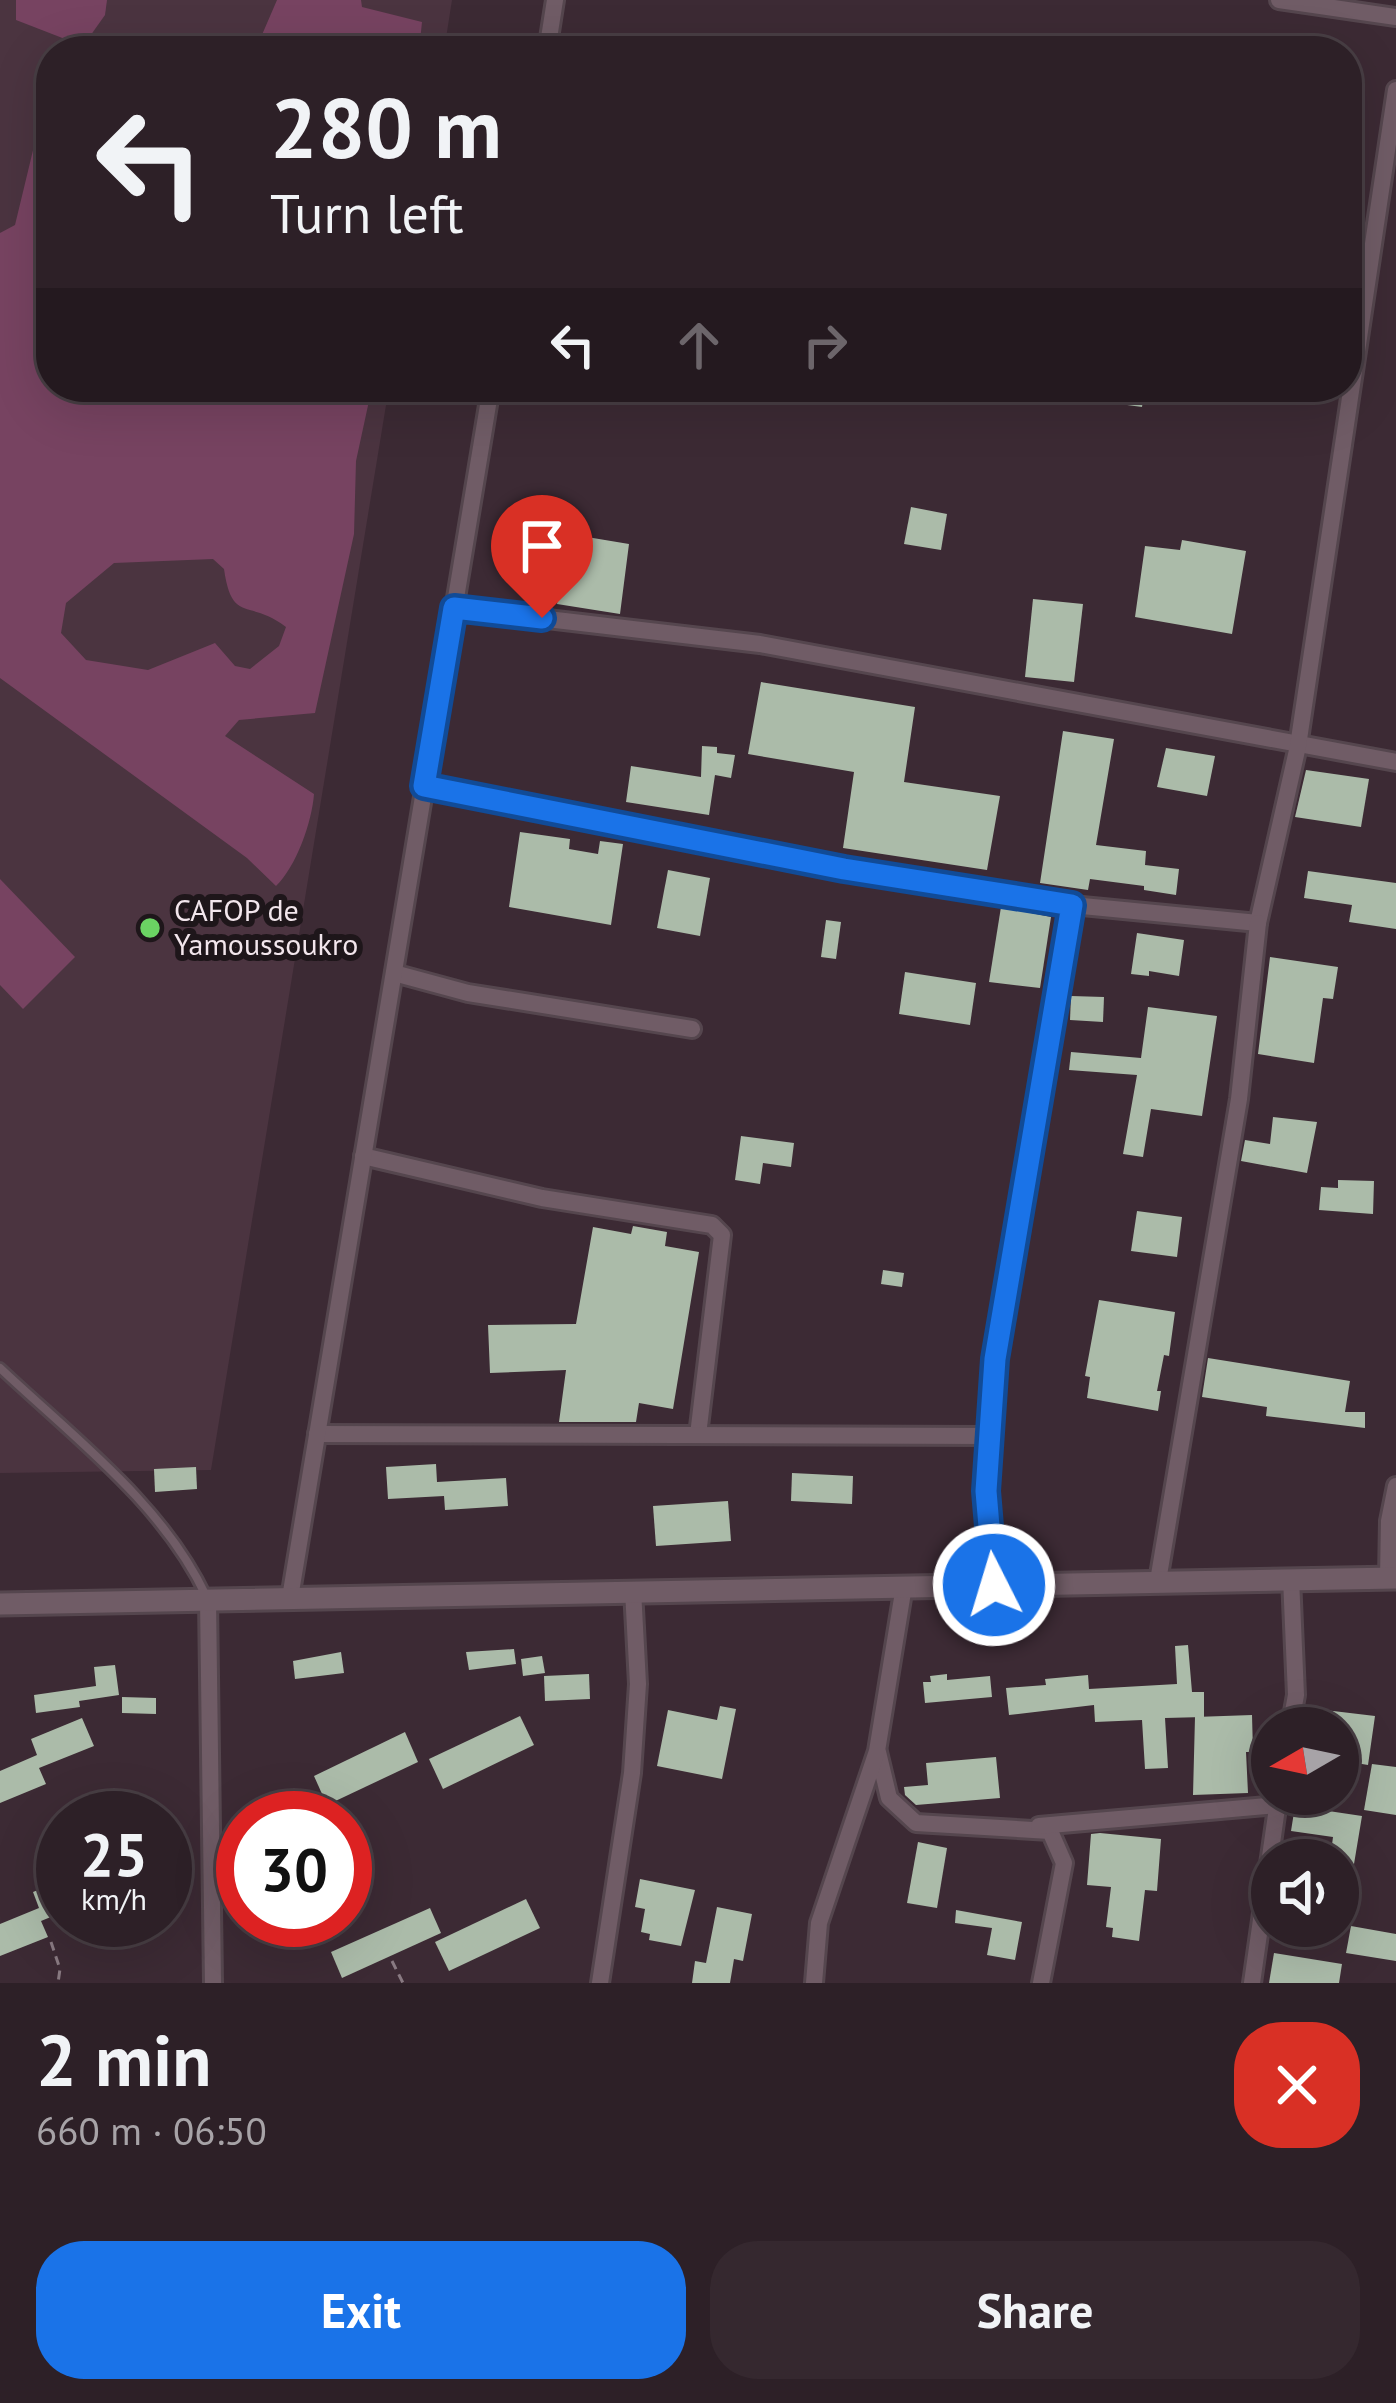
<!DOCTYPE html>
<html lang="en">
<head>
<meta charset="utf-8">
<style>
  body { margin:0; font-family:"PT Sans",sans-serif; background:#35282f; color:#f1f3f6; height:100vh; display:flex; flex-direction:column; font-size:45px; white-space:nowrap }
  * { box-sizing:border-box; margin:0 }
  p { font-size:39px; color:#a7a3a7 }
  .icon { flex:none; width:66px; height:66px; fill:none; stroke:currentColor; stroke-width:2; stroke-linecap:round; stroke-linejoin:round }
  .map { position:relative; height:1983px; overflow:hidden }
  .panel { display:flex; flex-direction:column; background:#2d2027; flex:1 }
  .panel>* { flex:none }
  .top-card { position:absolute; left:36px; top:36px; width:1326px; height:366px; border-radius:48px; box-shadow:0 12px 48px #0002,0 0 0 3px #483e44; background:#2d2027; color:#f1f3f6; overflow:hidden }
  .needle { width:78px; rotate:261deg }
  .buttons { position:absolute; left:1251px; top:1707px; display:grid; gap:24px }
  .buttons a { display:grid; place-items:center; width:108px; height:108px; border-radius:50%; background:#2d2027; box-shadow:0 12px 48px #0002,0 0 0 3px #483e44; font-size:60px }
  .speed { position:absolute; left:36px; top:1791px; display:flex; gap:24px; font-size:60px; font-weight:700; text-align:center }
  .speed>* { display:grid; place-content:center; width:156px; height:156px; border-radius:50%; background:#2d2027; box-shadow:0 12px 48px #0002,0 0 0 3px #483e44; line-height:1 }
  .speed small { font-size:30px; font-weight:400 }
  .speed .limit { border:18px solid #d22; background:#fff; color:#111 }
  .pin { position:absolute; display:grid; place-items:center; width:102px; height:102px; color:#fff; margin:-123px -51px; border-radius:50% 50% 50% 0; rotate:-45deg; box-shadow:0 0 12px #0007 }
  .pin .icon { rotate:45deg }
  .me { position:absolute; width:132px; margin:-66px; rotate:355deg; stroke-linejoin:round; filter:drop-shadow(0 0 9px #0008) }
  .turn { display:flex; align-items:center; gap:42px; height:252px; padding:0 36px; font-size:54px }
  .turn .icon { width:156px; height:156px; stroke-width:2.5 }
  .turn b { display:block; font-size:84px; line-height:102px }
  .lanes { display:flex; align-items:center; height:114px; padding:0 36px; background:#0003; justify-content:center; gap:60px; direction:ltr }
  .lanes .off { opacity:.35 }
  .round { display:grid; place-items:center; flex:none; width:126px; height:126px; border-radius:48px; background:#35282f }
  .head { display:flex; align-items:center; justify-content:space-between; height:204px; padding:0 36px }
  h1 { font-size:72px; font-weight:800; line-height:90px }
  .action { display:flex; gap:24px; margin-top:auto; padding:24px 36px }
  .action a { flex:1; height:138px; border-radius:48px; background:#1a73e8; color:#fff; font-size:48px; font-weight:800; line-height:138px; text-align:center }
  .action a+a { background:#35282f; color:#f1f3f6 }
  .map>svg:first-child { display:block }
  .built { fill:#4b3440 }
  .green { fill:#774361; fill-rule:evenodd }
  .building { fill:#abbba9 }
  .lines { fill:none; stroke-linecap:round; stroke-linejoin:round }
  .service-casing { stroke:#55464e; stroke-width:14 }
  .minor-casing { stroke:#55464e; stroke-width:22 }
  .tertiary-casing { stroke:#55464e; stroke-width:27 }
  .path { stroke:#897a82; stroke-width:3; stroke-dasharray:9 6; stroke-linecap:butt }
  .service { stroke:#705c66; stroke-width:8 }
  .minor { stroke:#705c66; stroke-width:16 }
  .tertiary { stroke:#705c66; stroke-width:21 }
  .route-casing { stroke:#114b97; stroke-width:30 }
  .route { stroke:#1a73e8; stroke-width:21 }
  .poi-dot { fill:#6bd363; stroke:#1e161a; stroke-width:4.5 }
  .labels { text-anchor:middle; stroke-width:12; stroke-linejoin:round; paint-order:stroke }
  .poi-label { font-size:30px; fill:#f2e6ec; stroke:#1e161a; text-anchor:start }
</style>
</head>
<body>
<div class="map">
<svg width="1396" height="1983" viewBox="0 0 1396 1983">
  <rect width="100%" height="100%" fill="#3c2a34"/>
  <polygon class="built" points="0,0 452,0 444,51 51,51 51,387 389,387 211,1470 0,1473"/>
  <g class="green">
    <polygon points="16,0 107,0 105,15 83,46 16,20"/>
    <polygon points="277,0 361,0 362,7 422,22 419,51 255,51"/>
    <path d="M 51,141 L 51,387 L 372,387 L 356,461 L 354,534 L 315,713 L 239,720 L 225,736 L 314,794 C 312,822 296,867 276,886 L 247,858 L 0,678 L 0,233 L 15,225 L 35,142 ZM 213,559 L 224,569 C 232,625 249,598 286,627 L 279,646 L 250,669 L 235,666 L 215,643 L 148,670 L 86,660 L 61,633 L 66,603 L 114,563 Z"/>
    <polygon points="0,879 75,957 23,1009 0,985"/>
  </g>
  <g class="building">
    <polygon points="1091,387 1145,387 1142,407 1090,400"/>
    <polygon points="1281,387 1327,387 1324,402 1281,394"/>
    <polygon points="911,507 947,514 941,550 904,544"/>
    <polygon points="575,535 629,544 620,614 557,604 563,566 570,567"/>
    <polygon points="1182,540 1246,551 1232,634 1135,617 1145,546 1180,550"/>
    <polygon points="1033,599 1083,604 1074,682 1025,677"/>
    <polygon points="761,682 915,707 904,782 1000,796 987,870 843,848 854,772 748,754"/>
    <polygon points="1063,731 1114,739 1096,845 1146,851 1145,865 1179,869 1176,895 1144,890 1144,886 1090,879 1088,890 1040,883"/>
    <polygon points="702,746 717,747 717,753 735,755 731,778 715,775 709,815 626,802 631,766 701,777"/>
    <polygon points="1166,748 1215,756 1207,796 1157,787"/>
    <polygon points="1306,770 1369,779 1361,827 1295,817"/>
    <polygon points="520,832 570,839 569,849 598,854 600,841 623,844 611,925 509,907"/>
    <polygon points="668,870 710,878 700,936 657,928"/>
    <polygon points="1308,871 1396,883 1396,929 1349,922 1352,905 1304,898"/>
    <polygon points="1001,907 1051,917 1040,988 989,982"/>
    <polygon points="826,920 841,922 836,959 821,957"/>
    <polygon points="1137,933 1184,940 1179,976 1149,971 1149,976 1131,974"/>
    <polygon points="1270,957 1338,967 1333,999 1323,998 1314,1063 1258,1054"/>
    <polygon points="905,972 976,983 970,1025 899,1014"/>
    <polygon points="1071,996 1104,997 1103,1022 1070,1020"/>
    <polygon points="1148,1007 1217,1016 1202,1116 1151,1109 1143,1157 1123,1154 1137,1075 1069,1070 1071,1052 1141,1058"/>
    <polygon points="1273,1117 1317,1122 1307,1173 1241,1161 1245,1140 1270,1144"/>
    <polygon points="741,1136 794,1143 791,1167 763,1163 760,1184 735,1180"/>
    <polygon points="1338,1180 1374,1181 1373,1214 1319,1210 1321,1187 1338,1188"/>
    <polygon points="1137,1211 1182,1217 1177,1257 1131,1251"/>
    <polygon points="633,1226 667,1232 665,1246 699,1252 673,1409 639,1403 636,1422 559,1422 566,1370 490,1373 488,1325 576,1324 593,1227 631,1234"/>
    <polygon points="883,1270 904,1273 902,1287 881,1284"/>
    <polygon points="1099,1300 1175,1312 1169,1356 1164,1355 1157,1391 1161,1391 1158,1411 1087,1398 1090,1377 1085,1376"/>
    <polygon points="1208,1358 1350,1381 1345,1412 1365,1412 1365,1428 1266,1416 1267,1407 1202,1397"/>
    <polygon points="436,1464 437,1482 506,1478 508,1506 445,1510 444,1496 388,1499 386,1467"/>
    <polygon points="196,1467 197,1489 155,1492 154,1469"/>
    <polygon points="792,1473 853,1476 852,1504 791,1501"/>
    <polygon points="728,1501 731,1541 656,1546 653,1506"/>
    <polygon points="1188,1645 1192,1692 1204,1692 1204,1717 1165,1718 1168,1768 1145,1769 1142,1720 1095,1722 1094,1705 1009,1715 1006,1688 1046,1685 1045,1679 1088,1675 1089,1689 1177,1684 1175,1646"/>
    <polygon points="514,1649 516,1664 469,1670 466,1652"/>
    <polygon points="341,1652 344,1673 295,1679 293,1661"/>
    <polygon points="542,1656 545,1673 523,1676 521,1659"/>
    <polygon points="115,1665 119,1695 79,1701 80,1707 36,1713 34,1695 96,1686 94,1667"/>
    <polygon points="589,1674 590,1699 545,1701 544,1676"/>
    <polygon points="947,1674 947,1680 990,1676 992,1697 925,1703 923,1682 931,1682 930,1676"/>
    <polygon points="122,1697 156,1698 156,1714 122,1713"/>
    <polygon points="720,1706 736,1709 722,1779 657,1766 668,1710 717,1720"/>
    <polygon points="1308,1708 1375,1716 1368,1765 1338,1760 1338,1728 1305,1728"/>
    <polygon points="1252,1715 1253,1752 1246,1752 1248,1793 1193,1795 1195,1717"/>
    <polygon points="520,1716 534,1745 443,1789 429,1759"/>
    <polygon points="82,1718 94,1746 39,1768 46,1784 0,1803 0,1771 37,1755 31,1739"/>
    <polygon points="405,1732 418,1762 327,1805 314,1776"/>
    <polygon points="996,1757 1000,1798 916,1805 905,1795 904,1787 928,1785 926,1763"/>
    <polygon points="1372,1764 1396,1767 1396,1815 1364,1810"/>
    <polygon points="1295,1806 1362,1816 1354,1864 1330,1860 1333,1837 1291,1831"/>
    <polygon points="1100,1833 1161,1839 1157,1891 1145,1890 1139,1941 1112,1937 1113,1928 1106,1927 1111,1887 1087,1885 1091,1834"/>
    <polygon points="918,1842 947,1848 937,1908 907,1903"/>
    <polygon points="640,1879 695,1890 681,1946 649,1940 650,1934 641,1932 645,1909 635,1907"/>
    <polygon points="63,1880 63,1912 41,1921 48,1937 0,1956 0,1924 39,1908 33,1892"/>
    <polygon points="526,1899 540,1928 449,1971 435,1942"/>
    <polygon points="717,1907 752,1914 743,1961 734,1959 730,1983 692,1983 695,1961 706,1963"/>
    <polygon points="430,1908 441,1933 342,1978 331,1952"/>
    <polygon points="956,1910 1022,1922 1015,1960 987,1955 992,1928 955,1923"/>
    <polygon points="1351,1926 1396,1934 1396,1961 1346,1953"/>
    <polygon points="1274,1953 1342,1964 1339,1983 1269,1983"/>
  </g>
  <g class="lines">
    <g class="service-casing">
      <path id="service" d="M 0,1368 C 73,1437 163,1504 206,1596"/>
    </g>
    <g class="minor-casing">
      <g id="minor">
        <polyline points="1279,0 1396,17"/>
        <polyline points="547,51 555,0"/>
        <polyline points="454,608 760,644 1396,762"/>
        <polyline points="425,786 844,869 1072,905 1258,923 1298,746 1396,90"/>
        <polyline points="394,973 468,993 692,1029"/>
        <polyline points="363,1156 542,1198 712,1225 722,1235 698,1435"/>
        <polyline points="317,1434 990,1436"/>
        <polyline points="1388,1578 1389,1521 1396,1486"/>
        <polyline points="1158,1581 1239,1099 1258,923"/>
        <polyline points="994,1585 986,1491 996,1359 1072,905"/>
        <polyline points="290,1598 491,387"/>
        <polyline points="208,1599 213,1983"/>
        <polyline points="1290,1728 1296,1695 1291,1578"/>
        <polyline points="878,1752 889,1798 916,1823 1050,1831 1064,1863 1041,1983"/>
        <polyline points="1039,1826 1277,1805"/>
        <polyline points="600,1983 632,1773 638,1684 633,1590"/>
        <polyline points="814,1983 819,1923 877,1751 904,1586"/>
        <polyline points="1252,1983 1279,1794"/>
      </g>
    </g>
    <g class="tertiary-casing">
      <polyline id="tertiary" points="0,1604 1396,1578"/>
    </g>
    <g class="path">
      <polyline points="51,1942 60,1969 58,1983"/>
      <polyline points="392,1961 403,1983"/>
    </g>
    <use href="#service" class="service"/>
    <use href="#minor" class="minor"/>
    <use href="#tertiary" class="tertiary"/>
  </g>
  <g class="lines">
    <g class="route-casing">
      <polyline id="route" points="542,618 454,608 424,786 844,869 1072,905 995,1359 986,1491 994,1585"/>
    </g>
    <use href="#route" class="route"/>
  </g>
  <circle class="poi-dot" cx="150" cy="928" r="12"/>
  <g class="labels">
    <g class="poi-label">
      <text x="174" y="921">CAFOP de<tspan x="174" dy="34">Yamoussoukro</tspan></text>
    </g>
  </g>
</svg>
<div class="buttons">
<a><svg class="needle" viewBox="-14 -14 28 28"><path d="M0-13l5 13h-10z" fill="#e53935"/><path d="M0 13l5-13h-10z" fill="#a7a3a7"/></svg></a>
<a><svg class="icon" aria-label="sound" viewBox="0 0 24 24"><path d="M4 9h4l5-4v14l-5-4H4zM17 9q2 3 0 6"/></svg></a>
</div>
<div class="speed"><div>25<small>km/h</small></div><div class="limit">30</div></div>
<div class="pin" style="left:542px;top:618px;background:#d93025"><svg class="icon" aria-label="arrive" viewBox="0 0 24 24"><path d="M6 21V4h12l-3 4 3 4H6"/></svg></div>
<svg class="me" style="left:994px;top:1585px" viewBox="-20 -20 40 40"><circle r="17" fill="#1a73e8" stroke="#fff" stroke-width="3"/><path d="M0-11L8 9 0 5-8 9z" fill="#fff"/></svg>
<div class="top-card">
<div class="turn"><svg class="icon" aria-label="left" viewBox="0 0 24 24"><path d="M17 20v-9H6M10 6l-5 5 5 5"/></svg><div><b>280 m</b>Turn left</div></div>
<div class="lanes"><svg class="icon" aria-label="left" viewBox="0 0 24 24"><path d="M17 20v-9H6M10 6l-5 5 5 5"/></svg><svg class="icon off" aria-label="ahead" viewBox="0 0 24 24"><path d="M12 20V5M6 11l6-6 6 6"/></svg><svg class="icon off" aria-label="right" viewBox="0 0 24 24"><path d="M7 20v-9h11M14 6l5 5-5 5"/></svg></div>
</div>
</div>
<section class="panel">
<div class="head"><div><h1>2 min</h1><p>660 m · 06:50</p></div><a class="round" style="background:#d93025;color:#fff"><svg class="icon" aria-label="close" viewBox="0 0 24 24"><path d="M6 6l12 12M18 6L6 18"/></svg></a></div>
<div class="action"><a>Exit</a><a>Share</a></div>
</section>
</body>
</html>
